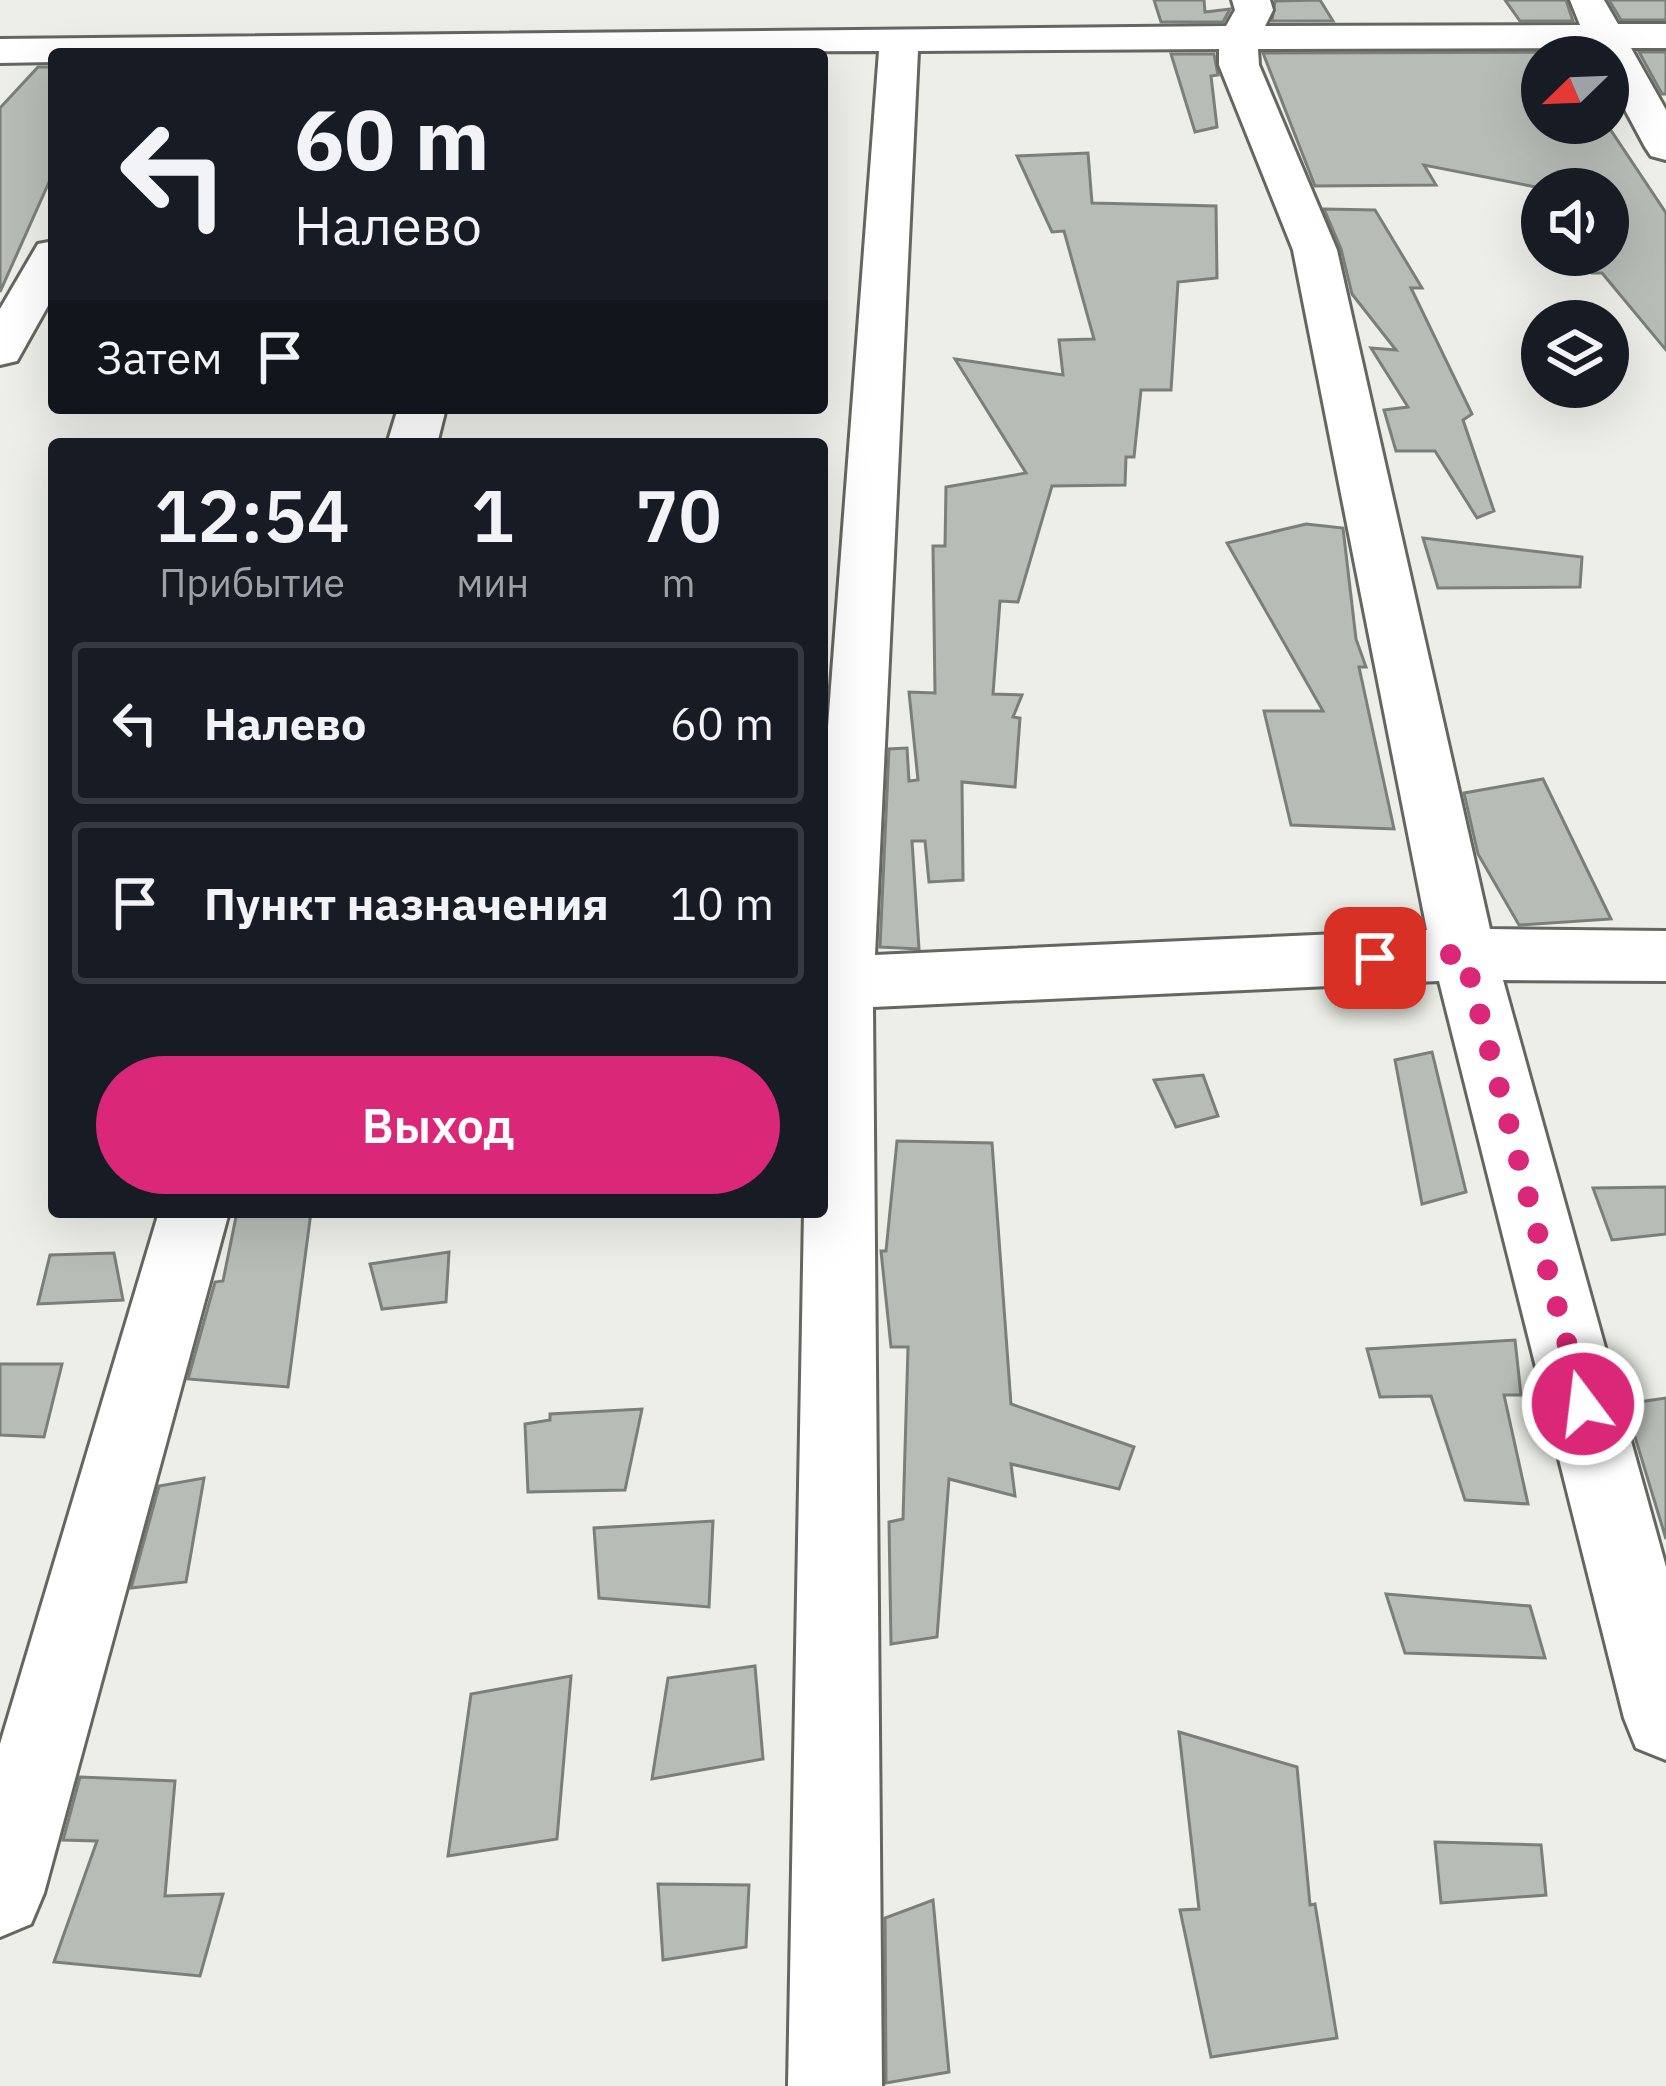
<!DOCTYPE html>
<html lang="ru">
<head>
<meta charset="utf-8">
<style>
  body { margin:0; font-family:"IBM Plex Sans",sans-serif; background:#242831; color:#f1f3f6; height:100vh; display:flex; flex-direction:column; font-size:45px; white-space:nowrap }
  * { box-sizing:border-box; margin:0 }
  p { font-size:39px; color:#9ea1a6 }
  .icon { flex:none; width:66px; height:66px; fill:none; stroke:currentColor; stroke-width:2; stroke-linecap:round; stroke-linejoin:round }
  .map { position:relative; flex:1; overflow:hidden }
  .details { position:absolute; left:48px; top:438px; width:780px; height:780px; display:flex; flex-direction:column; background:#171b24; border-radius:12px; box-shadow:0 12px 48px #0002 }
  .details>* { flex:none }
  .top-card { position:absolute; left:48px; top:48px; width:780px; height:366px; border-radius:12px; box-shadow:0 12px 48px #0002; background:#171b24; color:#f1f3f6; overflow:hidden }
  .needle { width:78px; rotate:247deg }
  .buttons { position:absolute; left:1521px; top:36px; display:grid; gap:24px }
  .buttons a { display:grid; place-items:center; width:108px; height:108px; border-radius:50%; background:#171b24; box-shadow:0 12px 48px #0002; font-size:60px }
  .pin { position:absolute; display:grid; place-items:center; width:102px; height:102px; color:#fff; margin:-51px; border-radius:24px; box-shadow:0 6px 18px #0006 }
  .me { position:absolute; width:132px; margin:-66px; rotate:345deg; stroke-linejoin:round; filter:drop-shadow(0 0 9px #0008) }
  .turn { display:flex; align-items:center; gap:42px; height:252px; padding:0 48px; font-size:54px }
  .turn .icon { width:156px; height:156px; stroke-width:2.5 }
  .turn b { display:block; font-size:84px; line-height:102px }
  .then { display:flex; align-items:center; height:114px; padding:0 48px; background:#0003; gap:24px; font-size:45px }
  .eta { display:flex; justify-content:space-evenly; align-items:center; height:204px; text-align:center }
  .eta b { font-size:72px; font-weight:600; line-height:84px }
  .button { display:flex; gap:24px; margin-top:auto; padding:24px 48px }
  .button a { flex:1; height:138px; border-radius:72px; background:#db2777; color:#fff; font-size:48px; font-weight:600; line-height:138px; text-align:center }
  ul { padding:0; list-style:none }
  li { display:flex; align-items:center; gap:36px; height:162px; margin:0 24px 18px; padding:0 24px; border:6px solid #363941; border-radius:12px }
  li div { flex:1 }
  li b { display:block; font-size:45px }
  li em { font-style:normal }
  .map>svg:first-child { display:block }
  .building { fill:#b7bcb7; stroke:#7a7f7a; stroke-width:3 }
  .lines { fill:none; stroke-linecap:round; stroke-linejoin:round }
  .minor-casing { stroke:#64665f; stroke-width:6 }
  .minor { fill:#fff; fill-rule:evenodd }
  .route { stroke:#db2777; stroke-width:21; stroke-dasharray:0 37.8 }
</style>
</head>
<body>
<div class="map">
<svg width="1666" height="2086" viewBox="0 0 1666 2086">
  <rect width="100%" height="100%" fill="#eceee7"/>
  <g class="building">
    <polygon points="1154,0 1204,0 1205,12 1230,9 1223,22 1161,22"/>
    <polygon points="1320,0 1333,21 1272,21 1275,1"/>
    <polygon points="1505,0 1566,0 1573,21 1520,21"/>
    <polygon points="1609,0 1666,0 1666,20 1621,20"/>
    <polygon points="1589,52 1592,57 1542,57 1542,123 1606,123 1666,213 1666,350 1602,273 1592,273 1589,255 1608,255 1608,189 1546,189 1424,165 1436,185 1315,186 1263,53"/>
    <polygon points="1639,52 1666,52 1666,94 1662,94"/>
    <polygon points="1171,54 1214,54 1218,75 1211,76 1217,127 1195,132"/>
    <polygon points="38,67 54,67 54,171 0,292 0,108"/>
    <polygon points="1088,153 1092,203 1216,206 1217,278 1178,282 1171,390 1141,390 1134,457 1126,457 1125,485 1052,486 1018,602 1000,601 993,694 1022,695 1013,717 1020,718 1015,787 962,782 963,880 929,882 925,841 912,841 919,949 880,947 889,749 907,748 909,781 918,780 909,692 935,693 933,546 945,546 946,487 1026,473 955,359 1063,375 1059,340 1094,339 1064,231 1052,232 1017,156"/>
    <polygon points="1324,209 1375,210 1422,288 1411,288 1472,414 1463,420 1494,511 1477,518 1435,451 1396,451 1384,410 1408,407 1371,348 1396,350 1352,294 1341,249"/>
    <polygon points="1306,524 1343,528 1356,639 1366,667 1359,667 1394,829 1291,825 1264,711 1323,711 1227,543"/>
    <polygon points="1423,538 1582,557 1580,587 1438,588"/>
    <polygon points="1543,779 1611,919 1519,925 1478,854 1464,793"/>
    <polygon points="1432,1052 1466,1192 1422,1204 1395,1060"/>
    <polygon points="1203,1075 1218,1116 1176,1127 1154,1080"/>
    <polygon points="897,1141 992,1143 1011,1404 1134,1447 1119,1489 1011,1464 1015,1496 949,1479 937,1637 891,1644 889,1522 903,1519 908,1347 891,1347 881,1251 886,1251"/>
    <polygon points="1666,1187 1666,1234 1612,1240 1593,1188"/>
    <polygon points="237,1212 311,1212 288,1387 188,1379 215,1282 223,1281"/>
    <polygon points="449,1252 446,1302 382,1309 370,1264"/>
    <polygon points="114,1253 123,1300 38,1304 50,1255"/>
    <polygon points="1515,1340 1521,1395 1504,1395 1528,1504 1465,1500 1431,1396 1380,1397 1367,1349"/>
    <polygon points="0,1364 62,1364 44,1437 0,1435"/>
    <polygon points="1666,1398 1666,1539 1625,1404"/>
    <polygon points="642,1409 625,1490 528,1492 525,1424 550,1420 550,1414"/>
    <polygon points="204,1478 186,1582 131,1588 159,1486"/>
    <polygon points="713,1521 709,1607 599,1598 594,1528"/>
    <polygon points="1386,1594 1530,1606 1545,1658 1405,1653"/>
    <polygon points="755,1666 763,1759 652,1779 668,1678"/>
    <polygon points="571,1676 557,1839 448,1856 471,1694"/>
    <polygon points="1179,1732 1297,1767 1310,1905 1315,1904 1337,2038 1211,2057 1180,1910 1199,1909"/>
    <polygon points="80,1777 175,1781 165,1896 223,1894 200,1976 54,1962 97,1841 63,1840"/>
    <polygon points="1435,1842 1541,1845 1546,1895 1441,1903"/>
    <polygon points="658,1884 749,1885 746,1947 663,1960"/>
    <polygon points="933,1900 949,2072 886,2083 885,1918"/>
  </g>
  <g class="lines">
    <g class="minor-casing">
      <g id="minor">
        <path d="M 1232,0 L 1270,0 L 1273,10 L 1265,26 L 1580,25 L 1570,0 L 1604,0 L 1618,24 L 1666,24 L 1666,48 L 1631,48 L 1666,110 L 1666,160 L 1651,156 L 1645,147 L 1608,78 L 1608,57 L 1597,57 L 1592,48 L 1258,49 L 1259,65 L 1337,250 L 1490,929 L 1666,931 L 1666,981 L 1503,980 L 1666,1567 L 1666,1760 L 1636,1748 L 1624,1718 L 1439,981 L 873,1007 L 882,2086 L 788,2086 L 804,1212 L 822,1212 L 822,806 L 879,51 L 54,54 L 54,62 L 0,63 L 0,39 L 1226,26 L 1235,10 ZM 1219,49 L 1219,65 L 1293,250 L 1427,930 L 875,955 L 918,51 Z"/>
        <polygon points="54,241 54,295 17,361 0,365 0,309 38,244"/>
        <polygon points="398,408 446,408 437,444 387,444"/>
        <polygon points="159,1212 229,1212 44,1893 31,1924 0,1937 0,1744"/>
      </g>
    </g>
    <use href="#minor" class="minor"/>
  </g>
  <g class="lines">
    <polyline class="route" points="1375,958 1464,954 1583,1404"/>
  </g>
</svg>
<div class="buttons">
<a><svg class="needle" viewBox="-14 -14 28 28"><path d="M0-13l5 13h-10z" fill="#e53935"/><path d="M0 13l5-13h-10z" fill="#9ea1a6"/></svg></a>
<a><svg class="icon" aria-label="sound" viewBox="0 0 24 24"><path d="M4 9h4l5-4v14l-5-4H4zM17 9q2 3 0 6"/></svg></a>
<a><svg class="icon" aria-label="layers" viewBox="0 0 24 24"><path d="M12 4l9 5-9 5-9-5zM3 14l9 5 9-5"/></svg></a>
</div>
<div class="pin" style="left:1375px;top:958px;background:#d93025"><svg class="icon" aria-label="arrive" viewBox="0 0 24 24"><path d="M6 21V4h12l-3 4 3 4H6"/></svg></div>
<svg class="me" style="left:1583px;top:1404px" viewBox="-20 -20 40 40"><circle r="17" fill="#db2777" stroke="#fff" stroke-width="3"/><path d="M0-11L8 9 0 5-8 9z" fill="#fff"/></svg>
<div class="top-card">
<div class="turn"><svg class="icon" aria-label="left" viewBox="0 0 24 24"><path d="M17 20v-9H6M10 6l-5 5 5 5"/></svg><div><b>60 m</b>Налево</div></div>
<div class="then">Затем<svg class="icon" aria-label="arrive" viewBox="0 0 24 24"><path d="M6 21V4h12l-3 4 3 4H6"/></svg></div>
</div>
<section class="details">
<div class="eta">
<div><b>12:54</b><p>Прибытие</p></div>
<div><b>1</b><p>мин</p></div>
<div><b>70</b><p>m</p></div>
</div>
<ul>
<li><svg class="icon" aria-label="left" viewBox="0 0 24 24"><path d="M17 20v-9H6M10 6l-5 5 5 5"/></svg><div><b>Налево</b></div><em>60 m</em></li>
<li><svg class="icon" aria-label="arrive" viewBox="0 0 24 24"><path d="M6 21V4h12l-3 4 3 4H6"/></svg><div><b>Пункт назначения</b></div><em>10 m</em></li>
</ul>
<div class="button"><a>Выход</a></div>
</section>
</div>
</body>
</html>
